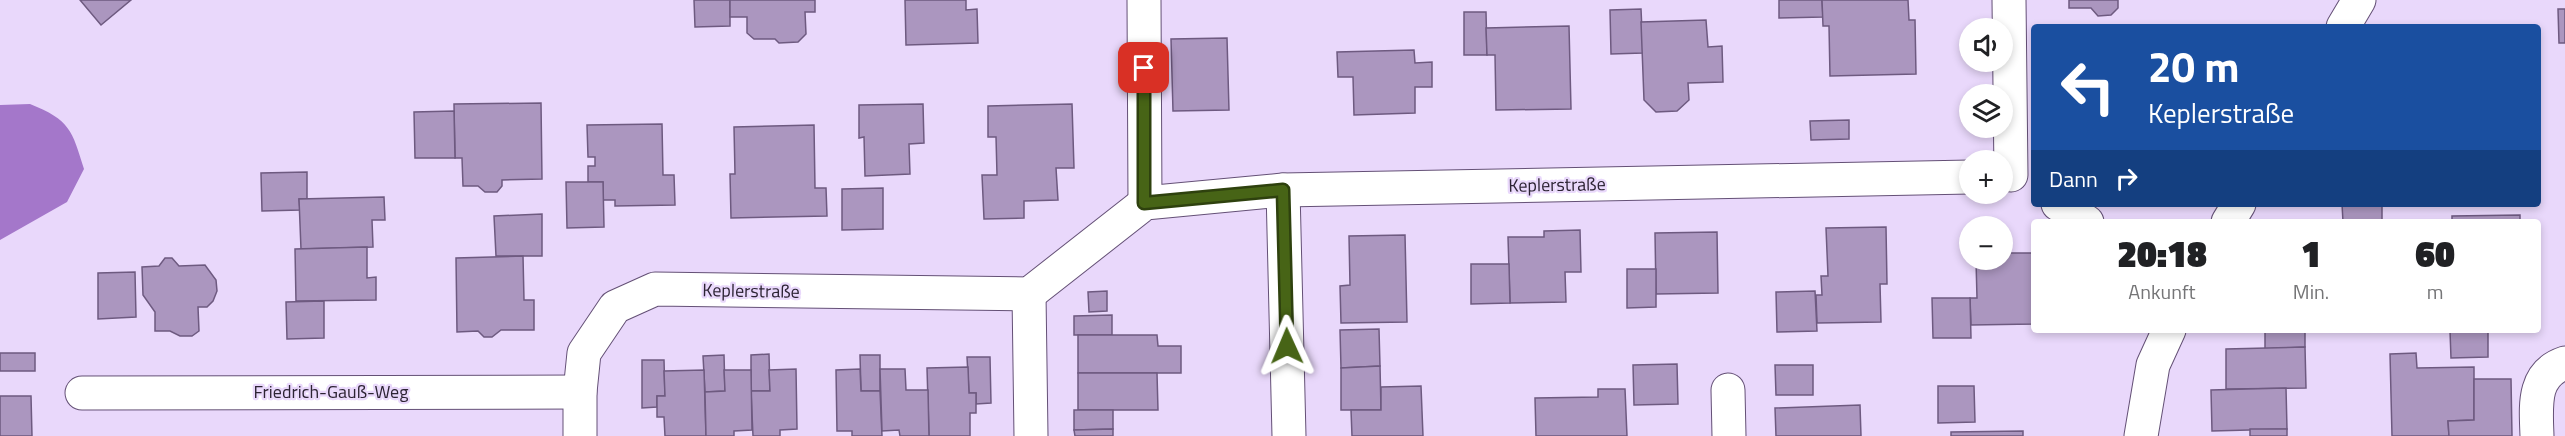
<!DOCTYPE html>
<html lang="de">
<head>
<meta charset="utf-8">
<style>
  body { margin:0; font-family:"Titillium Web",sans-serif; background:#f6f6f6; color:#202124; height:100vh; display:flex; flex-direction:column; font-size:22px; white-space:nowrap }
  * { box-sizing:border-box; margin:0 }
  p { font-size:20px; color:#757577 }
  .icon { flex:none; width:33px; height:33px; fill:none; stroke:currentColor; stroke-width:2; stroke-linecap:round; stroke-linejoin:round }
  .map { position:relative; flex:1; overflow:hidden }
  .details { position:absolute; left:2031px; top:219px; width:510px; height:114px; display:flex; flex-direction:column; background:#fff; border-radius:6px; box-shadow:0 3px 9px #0003 }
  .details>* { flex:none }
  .hud { position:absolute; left:2031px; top:24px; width:510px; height:183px; border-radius:6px; box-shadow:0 3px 9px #0003; background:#1a4fa0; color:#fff; overflow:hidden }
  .fabs { position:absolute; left:1959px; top:18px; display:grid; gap:12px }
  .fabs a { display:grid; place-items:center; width:54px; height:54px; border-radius:50%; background:#fff; box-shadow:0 3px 9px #0003; font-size:30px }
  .pin { position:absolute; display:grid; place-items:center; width:51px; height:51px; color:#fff; margin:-26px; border-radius:12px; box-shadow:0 3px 9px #0006 }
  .me { position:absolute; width:66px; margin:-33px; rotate:359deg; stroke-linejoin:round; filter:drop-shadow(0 0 4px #0008) }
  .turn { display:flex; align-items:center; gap:21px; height:126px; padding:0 18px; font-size:27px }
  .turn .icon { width:78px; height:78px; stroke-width:2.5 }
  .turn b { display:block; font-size:42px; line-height:51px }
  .then { display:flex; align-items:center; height:57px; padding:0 18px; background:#0003; gap:12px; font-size:22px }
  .eta { display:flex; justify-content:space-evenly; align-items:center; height:102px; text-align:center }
  .eta b { font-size:36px; font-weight:800; line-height:42px }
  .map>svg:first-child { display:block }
  .water { fill:#a477ca }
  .building { fill:#ab96bf; stroke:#6e5a80; stroke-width:1.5 }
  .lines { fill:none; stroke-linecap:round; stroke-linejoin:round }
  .minor-casing { stroke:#645076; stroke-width:35 }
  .minor { stroke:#fff; stroke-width:33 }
  .route-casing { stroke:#2e410e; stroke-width:15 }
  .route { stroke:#476416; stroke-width:10 }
  .labels { text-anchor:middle; stroke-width:4.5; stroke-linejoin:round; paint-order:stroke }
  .street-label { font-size:18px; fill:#2c2333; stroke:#e9d8fb }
</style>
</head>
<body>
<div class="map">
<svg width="2565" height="436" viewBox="0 0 2565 436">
  <rect width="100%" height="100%" fill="#e9d8fb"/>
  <path class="water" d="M 30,104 C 70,120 72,130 84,169 L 67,202 L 0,240 L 0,105 Z"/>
  <g class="building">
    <polygon points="80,0 131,0 101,25"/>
    <polygon points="694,0 730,0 730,26 695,27"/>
    <polygon points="730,0 815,0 815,12 805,12 806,34 798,42 779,43 775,39 754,39 747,33 747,17 730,17"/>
    <polygon points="905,0 966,0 966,10 977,9 978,43 906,45"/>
    <polygon points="1779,0 1822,0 1823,17 1779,18"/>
    <polygon points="1822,0 1908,0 1909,20 1915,20 1916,74 1830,76 1829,26 1823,26"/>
    <polygon points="2069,0 2118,0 2118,8 2111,15 2098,16 2091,8 2069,8"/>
    <polygon points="1641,9 1643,53 1611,54 1610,10"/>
    <polygon points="2558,9 2565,9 2565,43 2559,43"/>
    <polygon points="1464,12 1486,12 1487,55 1464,55"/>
    <polygon points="1706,20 1708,47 1722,46 1723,82 1688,83 1689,100 1677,111 1656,112 1644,100 1641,22"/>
    <polygon points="1569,26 1571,109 1496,110 1495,55 1487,55 1486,28"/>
    <polygon points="1227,38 1229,110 1173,111 1171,39"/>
    <polygon points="1414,50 1415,63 1432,62 1432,87 1415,87 1415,113 1354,115 1353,77 1338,77 1337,52"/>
    <polygon points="541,103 542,179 502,180 502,186 497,192 485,192 478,186 463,186 462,158 455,158 454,104"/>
    <polygon points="923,104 924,143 909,144 910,174 865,176 864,137 859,138 859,105"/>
    <polygon points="1072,104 1074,168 1056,168 1058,200 1024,201 1024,218 984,219 982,175 997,175 996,137 988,137 988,106"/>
    <polygon points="454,111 455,158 415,158 414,112"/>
    <polygon points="1849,120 1849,139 1811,140 1810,121"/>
    <polygon points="662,124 663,175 674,175 675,205 615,206 615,200 603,200 603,182 588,182 588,166 595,166 595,157 588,157 587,125"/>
    <polygon points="814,125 815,188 826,188 827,216 731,218 730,174 735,174 734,127"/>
    <polygon points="307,172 307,199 299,199 300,210 262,211 261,173"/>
    <polygon points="566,182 603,182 604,227 567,228"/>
    <polygon points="883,188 883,229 842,230 842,189"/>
    <polygon points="384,197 385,220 372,220 373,247 301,249 299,199"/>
    <polygon points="2342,204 2382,204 2382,222 2343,222"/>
    <polygon points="542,214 542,256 496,256 494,216"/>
    <polygon points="2520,215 2520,222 2452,222 2452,216"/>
    <polygon points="1886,227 1887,284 1880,284 1881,322 1817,323 1816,295 1822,295 1821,276 1828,276 1826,228"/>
    <polygon points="1580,230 1581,272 1565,272 1566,302 1510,303 1508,237 1544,237 1544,231"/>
    <polygon points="1717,232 1718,293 1656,294 1655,233"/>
    <polygon points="1405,235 1407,322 1341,323 1340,286 1350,285 1349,236"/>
    <polygon points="2002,240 2005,240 2005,253 2033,253 2034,324 1971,325 1970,298 1977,298 1976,260 2002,260"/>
    <polygon points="367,247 367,278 376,277 376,300 296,301 295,249"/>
    <polygon points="523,256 524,300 534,300 534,330 501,330 492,337 484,337 478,331 457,332 456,258"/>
    <polygon points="165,258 172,258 179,266 205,265 216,280 217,291 213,301 207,307 198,307 199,331 192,336 180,336 170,331 155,331 155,312 143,295 142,267 159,266"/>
    <polygon points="1471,264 1509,264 1510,303 1471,304"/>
    <polygon points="1627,269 1656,269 1656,307 1627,308"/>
    <polygon points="135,272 136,317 98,319 98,273"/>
    <polygon points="1107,291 1107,311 1089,312 1088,292"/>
    <polygon points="1815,291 1817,331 1777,332 1776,292"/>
    <polygon points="1932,298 1970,298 1971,338 1933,338"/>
    <polygon points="324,301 324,338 287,339 286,302"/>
    <polygon points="1112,315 1112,335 1074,335 1074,316"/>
    <polygon points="1379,329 1380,366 1341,368 1340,330"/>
    <polygon points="2265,330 2305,330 2305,347 2265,349"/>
    <polygon points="2450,331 2488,331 2488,357 2451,358"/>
    <polygon points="1078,335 1157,335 1158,346 1181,346 1181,373 1078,373"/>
    <polygon points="2305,347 2306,388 2226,389 2226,349"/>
    <rect x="0" y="353" width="35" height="18"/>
    <polygon points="2416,353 2417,368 2474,367 2474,420 2448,421 2449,436 2392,436 2390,354"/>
    <polygon points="769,354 770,391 751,391 751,355"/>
    <polygon points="724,355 725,391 705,392 703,356"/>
    <polygon points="860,355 880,355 880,391 861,391"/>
    <polygon points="967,357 990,357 991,403 976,404 976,393 969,393"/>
    <polygon points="642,360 664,360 665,396 657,396 657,407 642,408"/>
    <polygon points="1677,364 1678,404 1634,405 1633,365"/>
    <polygon points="1775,365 1813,365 1813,395 1776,395"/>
    <polygon points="1380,366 1381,410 1341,410 1341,368"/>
    <polygon points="968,367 969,393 976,393 976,413 970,413 970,436 929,436 927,368"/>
    <polygon points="796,369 797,429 780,430 780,436 753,436 751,391 770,391 769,370"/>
    <polygon points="860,369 861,391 880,391 882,436 852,436 852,431 837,431 836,370"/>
    <polygon points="880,369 905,369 906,390 928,390 929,436 900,436 899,430 882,431"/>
    <polygon points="704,370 706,436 665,436 664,417 657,417 657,396 665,396 664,371"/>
    <polygon points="724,370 751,370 752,430 734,431 734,436 706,436 705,392 725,391"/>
    <polygon points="1078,373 1157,373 1158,410 1078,410"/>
    <polygon points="2474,379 2511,379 2512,436 2449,436 2448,421 2474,420"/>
    <polygon points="1421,386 1423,436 1352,436 1351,410 1381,410 1381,387"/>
    <polygon points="1938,386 1974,386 1975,422 1938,423"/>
    <polygon points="2286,388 2287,429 2212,431 2211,390"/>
    <polygon points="1598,389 1625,389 1627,436 1536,436 1535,398 1598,397"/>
    <polygon points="0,396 31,396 32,436 0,436"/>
    <polygon points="1860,405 1861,436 1776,436 1775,408"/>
    <polygon points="1074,410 1113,410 1113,429 1074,430"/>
    <polygon points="1113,429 1113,436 1075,436 1074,430"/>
    <rect x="2250" y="429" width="37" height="7"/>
    <polygon points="2023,431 2023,436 1951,436 1951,432"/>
  </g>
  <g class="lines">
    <g class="minor-casing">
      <g id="minor">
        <polyline points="1144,0 1145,203"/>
        <polyline points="2009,0 2011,175"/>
        <polyline points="2343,27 2359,0"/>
        <polyline points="1283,190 1289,436"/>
        <polyline points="2058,204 2087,222"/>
        <polyline points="2228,222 2239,204"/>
        <polyline points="1029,294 1031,436"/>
        <polyline points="1728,390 1729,436"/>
        <polyline points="82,393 580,392"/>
        <polyline points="580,436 580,392 584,353 615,307 655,289 1029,294 1145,203 1283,190 1970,177"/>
        <polyline points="2141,436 2153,365 2169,330"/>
        <path d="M 2537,436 C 2536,406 2532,374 2565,363"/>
      </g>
    </g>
    <use href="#minor" class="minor"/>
  </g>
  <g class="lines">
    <g class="route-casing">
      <polyline id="route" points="1144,68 1144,203 1283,190 1287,346"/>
    </g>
    <use href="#route" class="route"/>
  </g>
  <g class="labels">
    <g class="street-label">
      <text transform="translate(1557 185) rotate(-1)" y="6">Keplerstraße</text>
      <text transform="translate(751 291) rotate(1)" y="6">Keplerstraße</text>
      <text x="331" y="398">Friedrich-Gauß-Weg</text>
    </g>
  </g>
</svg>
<div class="fabs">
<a><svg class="icon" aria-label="sound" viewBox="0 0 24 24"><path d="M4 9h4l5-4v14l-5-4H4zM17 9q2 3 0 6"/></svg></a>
<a><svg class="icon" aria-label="layers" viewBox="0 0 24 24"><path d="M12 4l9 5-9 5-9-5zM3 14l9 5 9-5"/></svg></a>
<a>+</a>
<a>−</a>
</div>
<div class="pin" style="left:1144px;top:68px;background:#d93025"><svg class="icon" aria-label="arrive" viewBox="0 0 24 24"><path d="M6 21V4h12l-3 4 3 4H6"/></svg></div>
<svg class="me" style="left:1287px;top:346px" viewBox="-20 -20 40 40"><path d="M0-17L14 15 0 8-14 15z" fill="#476416" stroke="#fff" stroke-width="4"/></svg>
<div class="hud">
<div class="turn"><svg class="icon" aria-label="left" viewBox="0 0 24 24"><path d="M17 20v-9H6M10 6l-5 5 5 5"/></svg><div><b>20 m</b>Keplerstraße</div></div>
<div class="then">Dann<svg class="icon" aria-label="right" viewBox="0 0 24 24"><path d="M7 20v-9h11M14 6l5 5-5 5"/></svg></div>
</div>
<section class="details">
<div class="eta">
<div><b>20:18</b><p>Ankunft</p></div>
<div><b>1</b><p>Min.</p></div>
<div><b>60</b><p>m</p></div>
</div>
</section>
</div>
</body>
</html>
